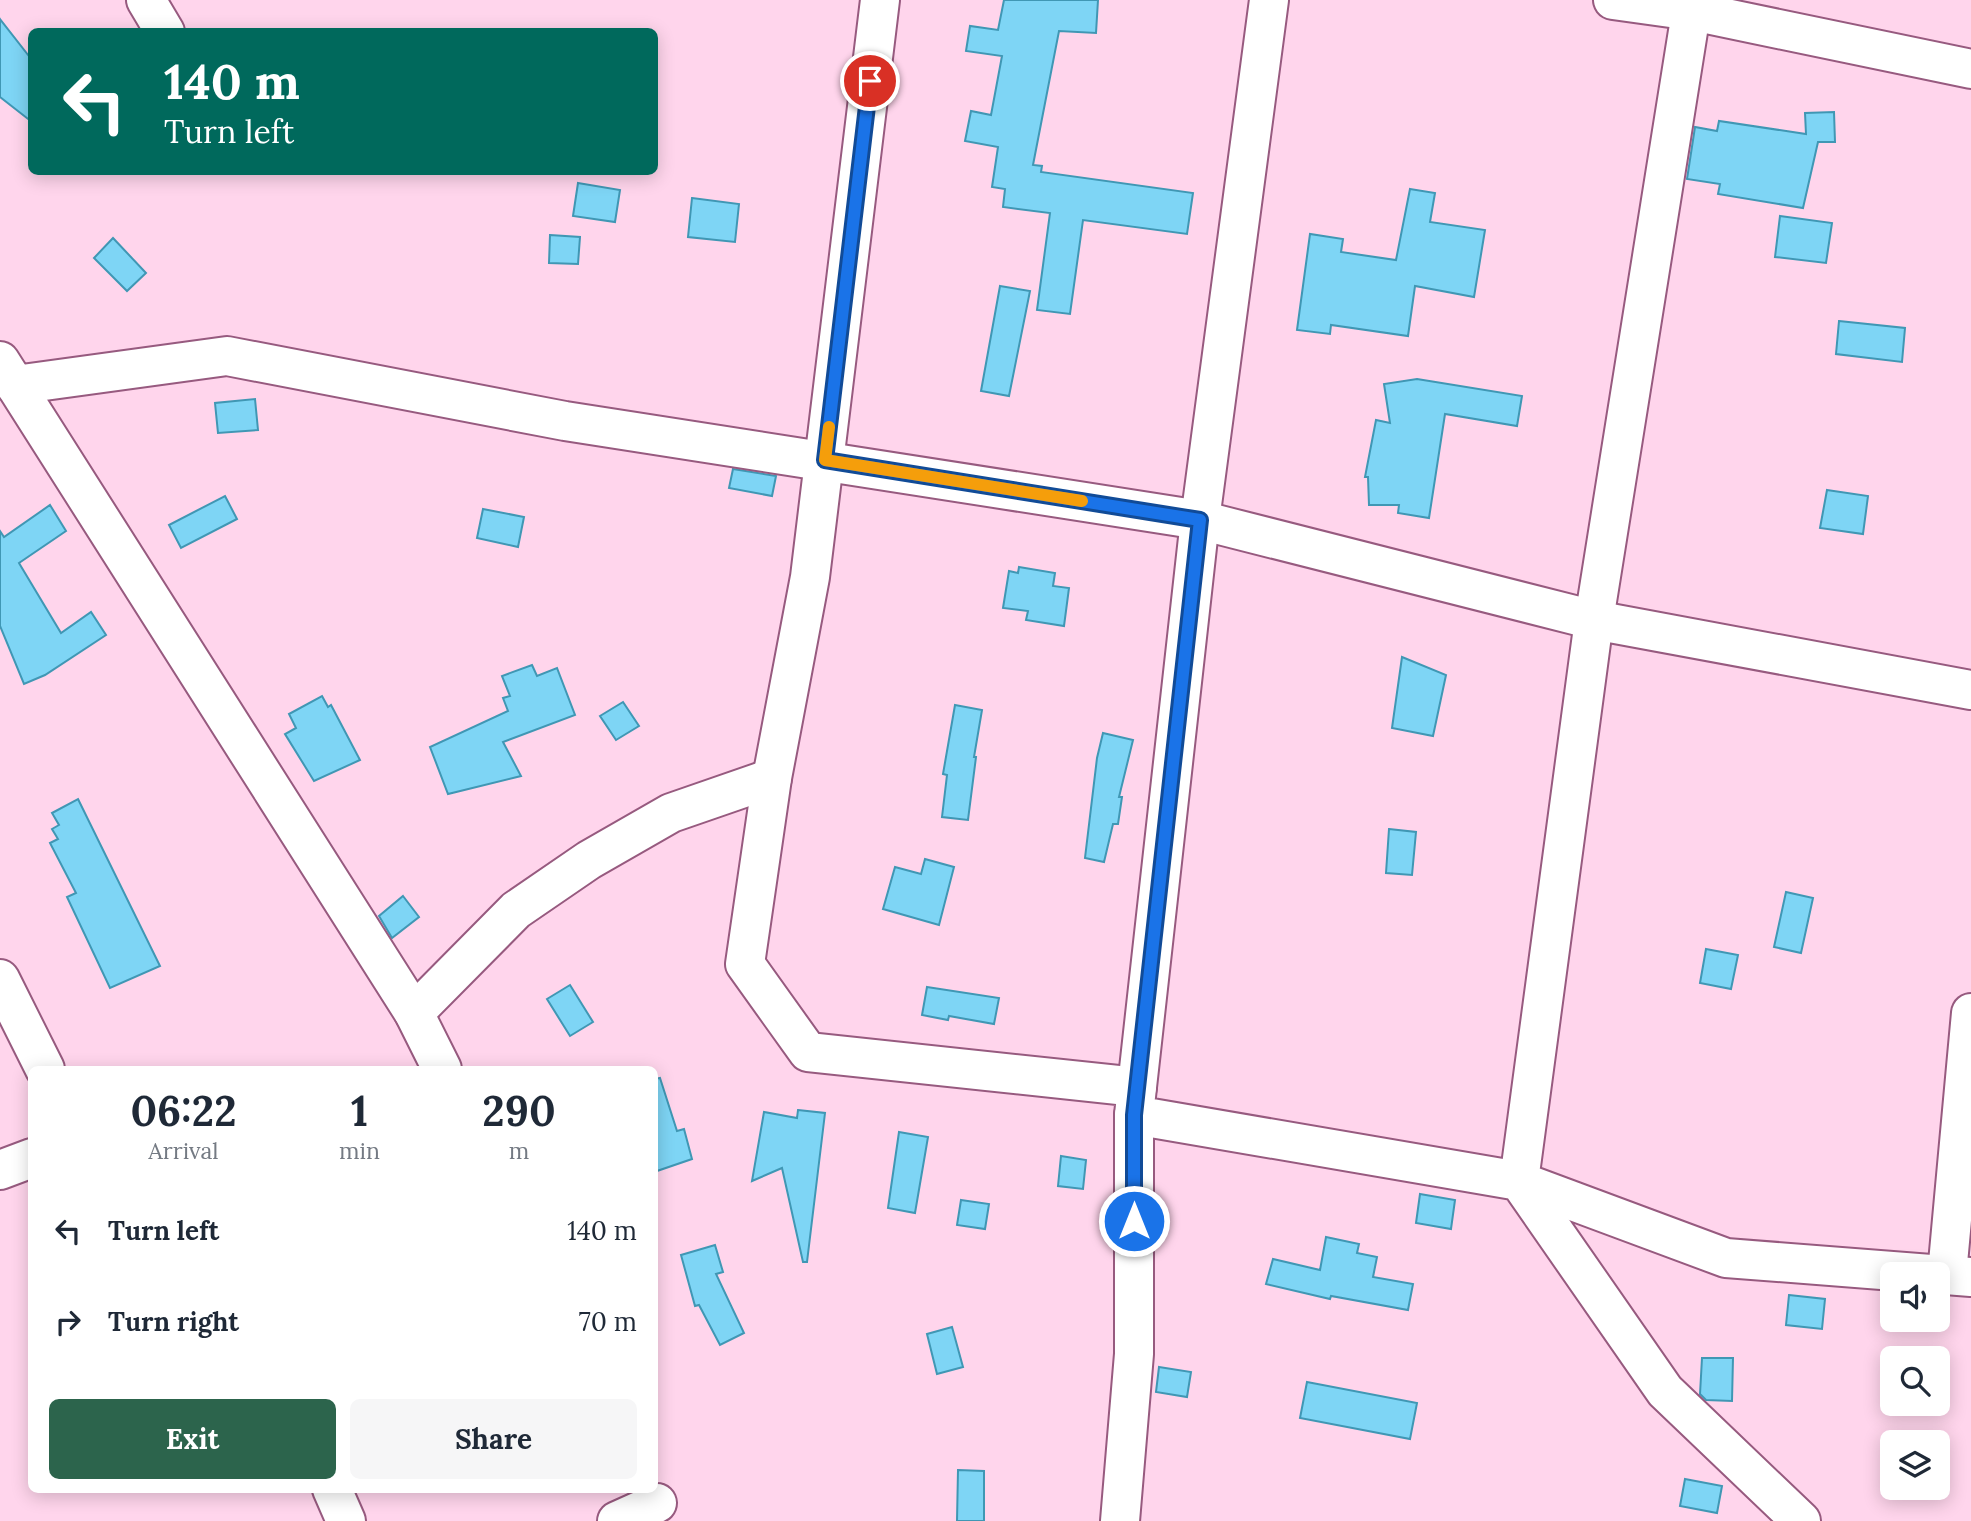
<!DOCTYPE html>
<html lang="en">
<head>
<meta charset="utf-8">
<style>
  body { margin:0; font-family:Lora,serif; background:#f6f6f7; color:#1f2937; height:100vh; display:flex; flex-direction:column; font-size:26px; white-space:nowrap }
  * { box-sizing:border-box; margin:0 }
  p { font-size:23px; color:#747a83 }
  .icon { flex:none; width:38px; height:38px; fill:none; stroke:currentColor; stroke-width:2; stroke-linecap:round; stroke-linejoin:round }
  .map { position:relative; flex:1; overflow:hidden }
  .details { position:absolute; left:28px; top:1066px; width:630px; height:427px; display:flex; flex-direction:column; background:#fff; border-radius:10px; box-shadow:0 4px 18px #0003 }
  .details>* { flex:none }
  .top-card { position:absolute; left:28px; top:28px; width:630px; height:147px; border-radius:10px; box-shadow:0 4px 18px #0003; background:#00695c; color:#fff; overflow:hidden }
  .controls { position:absolute; left:1880px; top:1262px; display:grid; gap:14px }
  .controls a { display:grid; place-items:center; width:70px; height:70px; border-radius:10px; background:#fff; box-shadow:0 4px 18px #0003; font-size:35px }
  .pin { position:absolute; display:grid; place-items:center; width:60px; height:60px; color:#fff; margin:-30px; border:4px solid #fff; border-radius:50%; box-shadow:0 2px 7px #0007 }
  .me { position:absolute; width:77px; margin:-38px; rotate:0deg; stroke-linejoin:round; filter:drop-shadow(0 0 5px #0008) }
  .turn { display:flex; align-items:center; gap:24px; height:147px; padding:0 21px; font-size:32px }
  .turn .icon { width:91px; height:91px; stroke-width:2.5 }
  .turn b { display:block; font-size:49px; line-height:60px }
  .eta { display:flex; justify-content:space-evenly; align-items:center; height:119px; text-align:center }
  .eta b { font-size:42px; font-weight:700; line-height:49px }
  .cta { display:flex; gap:14px; margin-top:auto; padding:14px 21px }
  .cta a { flex:1; height:80px; border-radius:10px; background:#2c644c; color:#fff; font-size:28px; font-weight:700; line-height:80px; text-align:center }
  .cta a+a { background:#f6f6f7; color:#1f2937 }
  ul { padding:0; list-style:none }
  li { display:flex; align-items:center; gap:21px; height:91px; padding:0 21px }
  li div { flex:1 }
  li b { display:block; font-size:26px }
  li em { font-style:normal }
  .map>svg:first-child { display:block }
  .building { fill:#7ed5f5; stroke:#4097b4; stroke-width:2 }
  .lines { fill:none; stroke-linecap:round; stroke-linejoin:round }
  .minor-casing { stroke:#975a7f; stroke-width:42 }
  .minor { stroke:#fff; stroke-width:38 }
  .route-casing { stroke:#114b97; stroke-width:18 }
  .route { stroke:#1a73e8; stroke-width:12 }
  .slow { stroke:#f59e0b; stroke-width:12 }
</style>
</head>
<body>
<div class="map">
<svg width="1971" height="1521" viewBox="0 0 1971 1521">
  <rect width="100%" height="100%" fill="#ffd5ec"/>
  <g class="building">
    <polygon points="1004,0 1098,0 1096,33 1059,31 1033,165 1042,166 1041,172 1193,193 1187,234 1083,220 1070,314 1037,310 1050,213 1003,207 1005,189 992,187 998,147 965,141 971,111 991,115 1002,56 966,51 970,26 998,30"/>
    <polygon points="0,19 32,60 32,122 0,97"/>
    <polygon points="1834,112 1835,142 1818,142 1803,208 1718,194 1720,184 1687,179 1695,127 1717,131 1719,121 1806,134 1805,113"/>
    <polygon points="578,183 620,190 615,222 573,216"/>
    <polygon points="1410,189 1435,193 1430,222 1485,230 1474,297 1415,286 1408,336 1331,325 1330,334 1297,330 1310,234 1343,239 1341,252 1396,260"/>
    <polygon points="692,198 739,204 735,242 688,237"/>
    <polygon points="1780,216 1832,223 1826,263 1775,257"/>
    <polygon points="550,235 580,237 578,264 549,263"/>
    <polygon points="113,238 146,273 127,291 94,258"/>
    <polygon points="1000,286 1030,291 1009,396 981,391"/>
    <polygon points="1839,321 1905,328 1902,362 1836,354"/>
    <polygon points="1417,379 1522,396 1517,426 1445,414 1429,518 1398,513 1399,505 1369,505 1368,477 1365,477 1376,420 1390,423 1384,384"/>
    <polygon points="255,399 258,430 218,433 215,403"/>
    <polygon points="733,469 776,476 772,496 729,488"/>
    <polygon points="1827,490 1868,496 1863,534 1820,528"/>
    <polygon points="225,496 237,519 181,548 169,525"/>
    <polygon points="50,505 66,531 19,563 61,633 91,612 106,635 45,675 24,684 0,626 0,531 4,537"/>
    <polygon points="483,509 524,517 518,547 477,538"/>
    <polygon points="1019,567 1055,573 1053,586 1069,588 1064,626 1026,620 1028,611 1003,608 1009,571 1018,573"/>
    <polygon points="1402,657 1446,675 1433,736 1392,728"/>
    <polygon points="532,665 537,676 557,668 575,715 503,742 521,776 448,794 430,747 508,711 503,698 510,696 502,676"/>
    <polygon points="322,696 328,707 331,705 360,760 314,781 285,734 296,728 289,714"/>
    <polygon points="623,702 639,726 616,740 600,716"/>
    <polygon points="955,705 982,710 974,757 976,757 968,820 942,817 947,775 943,774"/>
    <polygon points="1103,733 1133,740 1119,797 1122,797 1118,824 1113,824 1104,862 1085,858 1097,758"/>
    <polygon points="78,799 160,966 110,988 67,897 76,893 50,843 58,839 52,829 59,825 52,813"/>
    <polygon points="1389,829 1416,832 1412,875 1386,873"/>
    <polygon points="925,859 954,867 939,925 883,909 895,867 921,874"/>
    <polygon points="1786,892 1813,898 1801,953 1774,947"/>
    <polygon points="403,896 419,917 392,938 379,916"/>
    <polygon points="1706,949 1738,955 1731,989 1700,983"/>
    <polygon points="570,985 593,1022 570,1036 547,999"/>
    <polygon points="927,987 999,998 994,1024 949,1016 948,1020 922,1015"/>
    <polygon points="660,1078 677,1131 684,1129 692,1159 654,1172 654,1079"/>
    <polygon points="798,1110 825,1113 807,1262 803,1262 782,1168 752,1181 764,1112 797,1118"/>
    <polygon points="899,1132 928,1137 915,1213 888,1208"/>
    <polygon points="1061,1156 1086,1160 1083,1189 1058,1186"/>
    <polygon points="1420,1194 1455,1200 1451,1229 1416,1223"/>
    <polygon points="961,1200 989,1204 985,1229 957,1225"/>
    <polygon points="1326,1237 1359,1244 1357,1253 1377,1257 1373,1277 1413,1284 1408,1310 1331,1296 1330,1299 1266,1284 1273,1259 1320,1270"/>
    <polygon points="715,1245 723,1272 716,1274 744,1333 720,1345 699,1305 695,1306 681,1255"/>
    <polygon points="1789,1295 1825,1299 1822,1329 1786,1325"/>
    <polygon points="952,1327 963,1367 937,1374 927,1334"/>
    <polygon points="1702,1358 1733,1358 1732,1401 1706,1400 1700,1394"/>
    <polygon points="1159,1367 1191,1372 1187,1397 1156,1392"/>
    <polygon points="1307,1382 1417,1403 1410,1439 1300,1418"/>
    <polygon points="958,1470 984,1471 984,1521 957,1521"/>
    <polygon points="1685,1479 1722,1486 1717,1513 1680,1506"/>
  </g>
  <g class="lines">
    <g class="minor-casing">
      <g id="minor">
        <polyline points="146,0 165,32"/>
        <polyline points="880,0 810,577 772,778 745,964 808,1052 1137,1087 1134,1115 1519,1181 1665,1391 1801,1521"/>
        <polyline points="1613,0 1692,11 1971,69"/>
        <polyline points="1693,0 1594,620 1519,1181 1726,1258 1971,1277"/>
        <polyline points="0,361 414,1013 442,1069"/>
        <polyline points="15,385 227,356 565,421 1200,520 1594,620 1971,690"/>
        <polyline points="0,979 45,1069"/>
        <polyline points="414,1013 516,910 589,860 671,813 772,778"/>
        <polyline points="1137,1087 1200,520 1269,0"/>
        <polyline points="0,1170 32,1158"/>
        <polyline points="1947,1274 1971,1013"/>
        <polyline points="332,1489 346,1521"/>
        <polyline points="617,1521 657,1503"/>
        <polyline points="1120,1521 1134,1354 1134,1115"/>
      </g>
    </g>
    <use href="#minor" class="minor"/>
  </g>
  <g class="lines">
    <g class="route-casing">
      <polyline id="route" points="870,81 825,460 1200,520 1134,1115 1134,1221"/>
    </g>
    <use href="#route" class="route"/>
    <polyline class="slow" points="829,427 825,460 1082,501"/>
  </g>
</svg>
<div class="controls">
<a><svg class="icon" aria-label="sound" viewBox="0 0 24 24"><path d="M4 9h4l5-4v14l-5-4H4zM17 9q2 3 0 6"/></svg></a>
<a><svg class="icon" aria-label="search" viewBox="0 0 24 24"><circle cx="10" cy="10" r="6"/><path d="M15 15l6 6"/></svg></a>
<a><svg class="icon" aria-label="layers" viewBox="0 0 24 24"><path d="M12 4l9 5-9 5-9-5zM3 14l9 5 9-5"/></svg></a>
</div>
<div class="pin" style="left:870px;top:81px;background:#d93025"><svg class="icon" aria-label="arrive" viewBox="0 0 24 24"><path d="M6 21V4h12l-3 4 3 4H6"/></svg></div>
<svg class="me" style="left:1134px;top:1221px" viewBox="-20 -20 40 40"><circle r="17" fill="#1a73e8" stroke="#fff" stroke-width="3"/><path d="M0-11L8 9 0 5-8 9z" fill="#fff"/></svg>
<div class="top-card">
<div class="turn"><svg class="icon" aria-label="left" viewBox="0 0 24 24"><path d="M17 20v-9H6M10 6l-5 5 5 5"/></svg><div><b>140 m</b>Turn left</div></div>
</div>
<section class="details">
<div class="eta">
<div><b>06:22</b><p>Arrival</p></div>
<div><b>1</b><p>min</p></div>
<div><b>290</b><p>m</p></div>
</div>
<ul>
<li><svg class="icon" aria-label="left" viewBox="0 0 24 24"><path d="M17 20v-9H6M10 6l-5 5 5 5"/></svg><div><b>Turn left</b></div><em>140 m</em></li>
<li><svg class="icon" aria-label="right" viewBox="0 0 24 24"><path d="M7 20v-9h11M14 6l5 5-5 5"/></svg><div><b>Turn right</b></div><em>70 m</em></li>
</ul>
<div class="cta"><a>Exit</a><a>Share</a></div>
</section>
</div>
</body>
</html>
